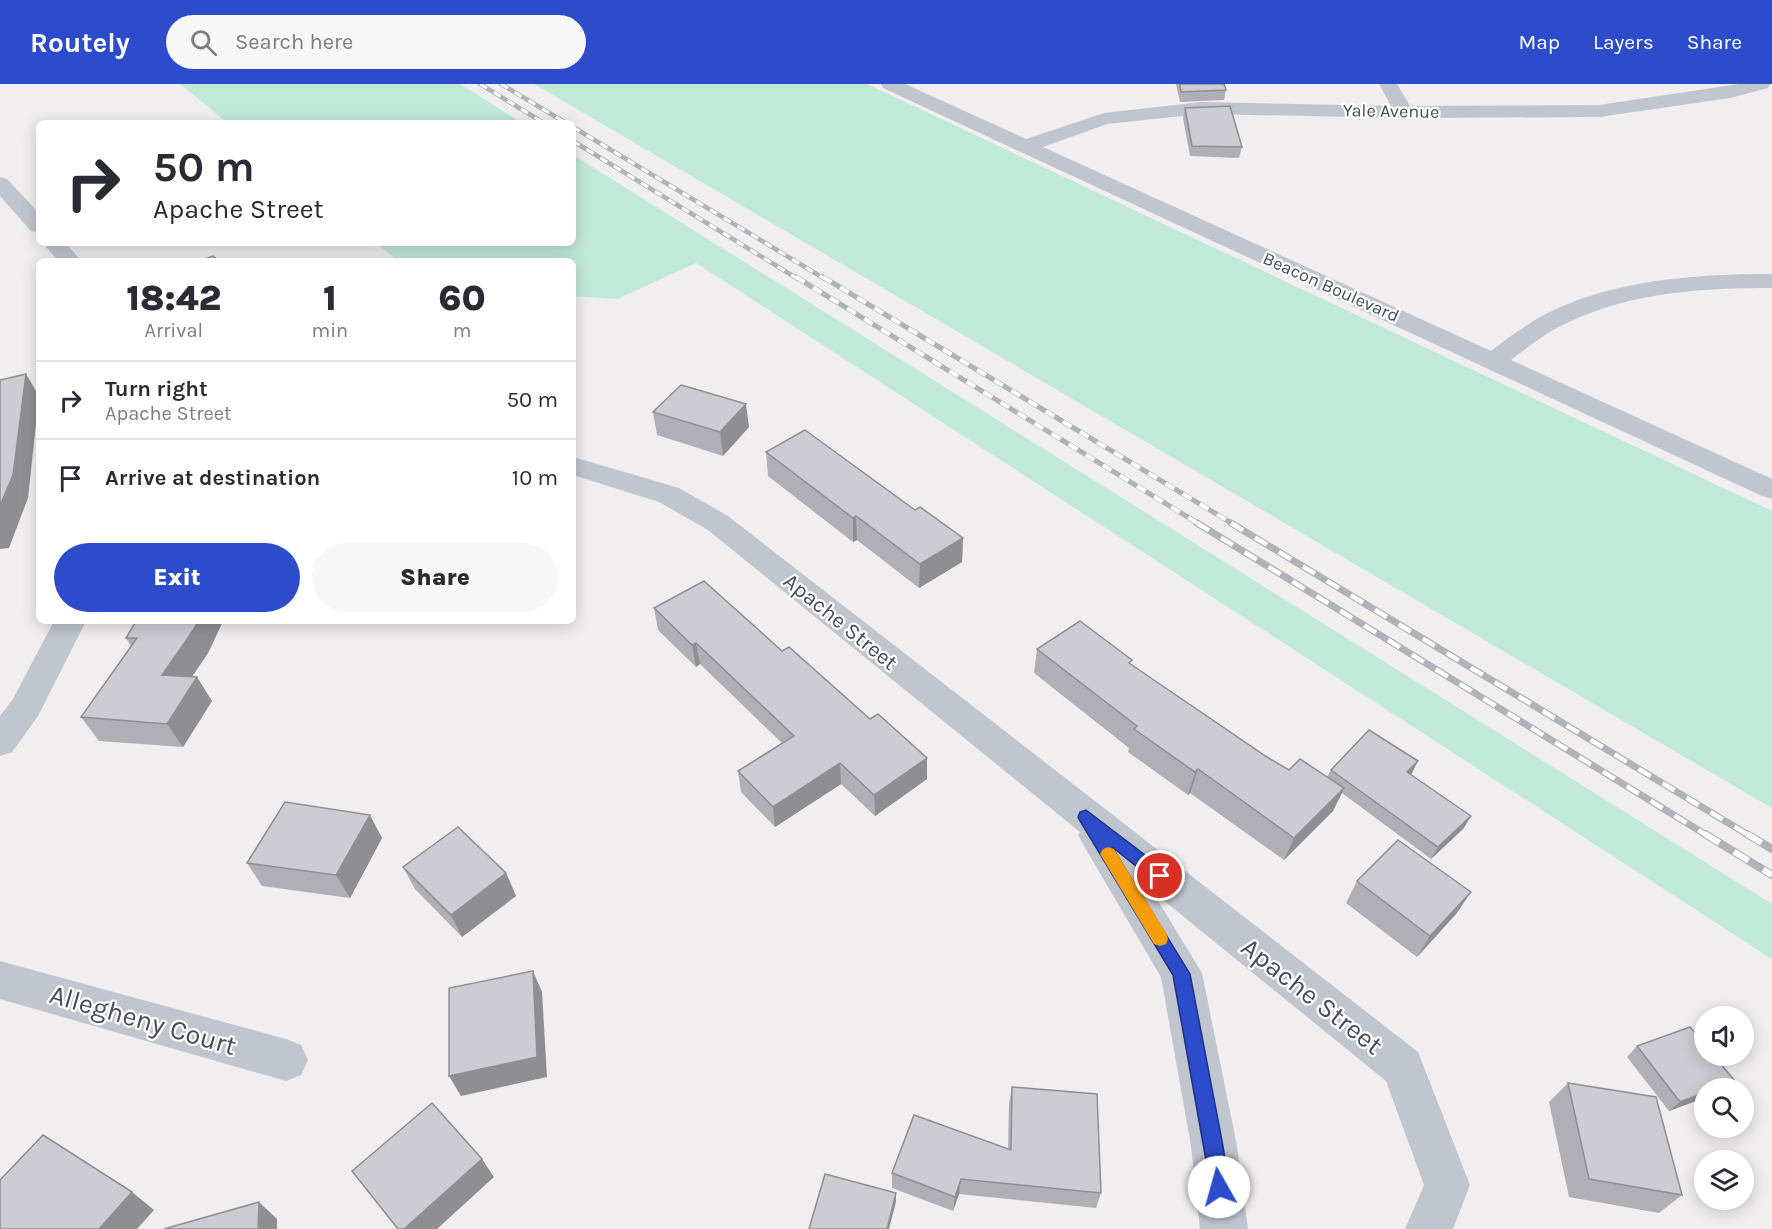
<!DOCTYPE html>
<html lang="en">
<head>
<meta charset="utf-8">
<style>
  body { margin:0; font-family:Karla,sans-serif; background:#f7f7f7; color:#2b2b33; height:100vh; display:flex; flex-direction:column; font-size:22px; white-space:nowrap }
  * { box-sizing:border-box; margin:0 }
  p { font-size:20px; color:#7c7c81 }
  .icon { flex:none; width:33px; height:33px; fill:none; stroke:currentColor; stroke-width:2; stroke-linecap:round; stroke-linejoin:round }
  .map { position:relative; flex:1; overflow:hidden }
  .sheet { position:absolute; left:36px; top:174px; width:540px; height:366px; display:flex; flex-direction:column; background:#fff; border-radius:9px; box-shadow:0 3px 15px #0003 }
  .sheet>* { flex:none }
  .banner { position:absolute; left:36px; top:36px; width:540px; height:126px; border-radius:9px; box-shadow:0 3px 15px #0003; background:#fff; color:#2b2b33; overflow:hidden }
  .tools { position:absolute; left:1694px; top:922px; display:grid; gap:12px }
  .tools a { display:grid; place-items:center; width:60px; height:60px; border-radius:50%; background:#fff; box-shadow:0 3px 15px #0003; font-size:30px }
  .pin { position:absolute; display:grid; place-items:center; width:51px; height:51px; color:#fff; margin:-26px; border:3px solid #fff; border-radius:50%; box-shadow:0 2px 6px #0007 }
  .me { position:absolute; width:66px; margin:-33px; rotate:353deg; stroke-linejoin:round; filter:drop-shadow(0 0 4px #0008) }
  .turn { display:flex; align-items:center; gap:21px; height:126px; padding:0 18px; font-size:27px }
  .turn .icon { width:78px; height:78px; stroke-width:2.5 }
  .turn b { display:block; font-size:42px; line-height:51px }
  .eta { display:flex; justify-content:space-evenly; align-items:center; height:102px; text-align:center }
  .eta b { font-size:36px; font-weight:800; line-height:42px }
  .action { display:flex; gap:12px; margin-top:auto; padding:12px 18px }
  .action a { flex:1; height:69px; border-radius:36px; background:#2d4ccb; color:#fff; font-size:24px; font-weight:800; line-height:69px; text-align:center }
  .action a+a { background:#f7f7f7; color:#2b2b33 }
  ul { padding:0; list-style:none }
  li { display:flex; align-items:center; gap:18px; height:78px; padding:0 18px; border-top:2px solid #e1e1e2 }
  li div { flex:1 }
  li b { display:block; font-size:22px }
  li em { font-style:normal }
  header { display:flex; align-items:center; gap:36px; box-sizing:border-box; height:84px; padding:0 30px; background:#2d4ccb; color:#fff }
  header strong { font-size:28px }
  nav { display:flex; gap:33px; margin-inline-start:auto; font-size:21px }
  .search { width:420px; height:54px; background:#f7f7f7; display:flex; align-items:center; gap:15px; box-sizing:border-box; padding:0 21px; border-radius:33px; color:#7c7c81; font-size:22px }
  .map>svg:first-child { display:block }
  .green { fill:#c1e9da }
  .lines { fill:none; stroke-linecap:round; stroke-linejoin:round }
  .street { fill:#c0c5ce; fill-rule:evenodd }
  .rail-far3-casing { stroke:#b1b2b7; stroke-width:4.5 }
  .rail-far2-casing { stroke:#b1b2b7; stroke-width:5 }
  .rail-far1-casing { stroke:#b1b2b7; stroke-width:7 }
  .rail-casing { stroke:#b1b2b7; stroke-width:8 }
  .rail-far3 { stroke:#fff; stroke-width:3; stroke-dasharray:8; stroke-linecap:butt }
  .rail-far2 { stroke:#fff; stroke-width:4; stroke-dasharray:10; stroke-linecap:butt }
  .rail-far1 { stroke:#fff; stroke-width:4.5; stroke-dasharray:14; stroke-linecap:butt }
  .rail { stroke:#fff; stroke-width:6; stroke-dasharray:17; stroke-linecap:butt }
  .wall { fill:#afafb5 }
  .shaded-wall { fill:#8f8f93 }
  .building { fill:#ccccd2; stroke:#8f8f93; stroke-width:1.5 }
  .route { fill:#2d4ccb; stroke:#1d3184; stroke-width:1.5 }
  .slow { fill:#f59e0b }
  .labels { text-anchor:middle; stroke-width:4.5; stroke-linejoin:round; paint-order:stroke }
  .far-street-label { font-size:18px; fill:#484d59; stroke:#fff }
  .street-label { font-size:22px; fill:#484d59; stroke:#fff }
  .near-street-label { font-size:27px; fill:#484d59; stroke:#fff }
</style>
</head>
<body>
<header>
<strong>Routely</strong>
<div class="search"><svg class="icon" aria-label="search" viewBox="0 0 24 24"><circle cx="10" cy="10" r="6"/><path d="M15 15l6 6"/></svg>Search here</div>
<nav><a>Map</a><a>Layers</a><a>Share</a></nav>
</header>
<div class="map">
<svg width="1772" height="1145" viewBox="0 0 1772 1145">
  <rect width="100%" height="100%" fill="#f0eeee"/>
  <g class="green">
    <polygon points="180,0 460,0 522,39 228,39"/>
    <polygon points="534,0 867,0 1772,427 1772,724"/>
    <polygon points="573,71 1772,820 1772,875 696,179 617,215 573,212 573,177 398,177 376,159 573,159"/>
  </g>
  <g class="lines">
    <g class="street">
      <path d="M 881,0 L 905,0 L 1026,55 L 1104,29 L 1201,18 L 1391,22 L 1379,0 L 1397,0 L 1410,22 L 1599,21 L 1739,0 L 1770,0 L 1768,4 L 1730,14 L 1599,33 L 1404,34 L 1201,30 L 1107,40 L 1043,63 L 1491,267 C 1509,253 1528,239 1548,229 C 1616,195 1698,190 1772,190 L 1772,204 C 1703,204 1632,208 1569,238 C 1548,247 1529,262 1511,276 L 1772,395 L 1772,415 L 1762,412 L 883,4 Z"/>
      <polygon points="0,93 7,95 39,129 39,149 31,147 0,112"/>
      <polygon points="43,159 66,159 81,177 58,177"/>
      <polygon points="573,373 679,404 728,432 1418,968 1470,1101 1453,1145 1405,1145 1424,1101 1386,997 1152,807 1202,889 1237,1062 1248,1145 1200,1145 1191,1062 1161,893 1084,762 1078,751 1080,748 708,446 659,418 573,391"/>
      <polygon points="54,537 86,537 38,632 12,668 0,672 0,632 13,615"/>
      <polygon points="0,877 286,955 301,961 308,976 301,991 286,997 0,915"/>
    </g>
    <g class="rail-far3-casing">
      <g id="rail-far3">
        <polyline points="480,0 544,39"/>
        <polyline points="501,0 566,39"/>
        <polyline points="573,43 825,195"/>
        <polyline points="573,57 798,195"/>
      </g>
    </g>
    <g class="rail-far2-casing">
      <g id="rail-far2">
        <polyline points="796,193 1199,440"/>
        <polyline points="823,193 1233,440"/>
      </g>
    </g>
    <g class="rail-far1-casing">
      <g id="rail-far1">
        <polyline points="1197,439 1708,752"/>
        <polyline points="1231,439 1750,752"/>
      </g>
    </g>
    <g class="rail-casing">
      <g id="rail">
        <polyline points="1705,750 1772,791"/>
        <polyline points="1747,750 1772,765"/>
      </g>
    </g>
    <use href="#rail-far3" class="rail-far3"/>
    <use href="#rail-far2" class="rail-far2"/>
    <use href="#rail-far1" class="rail-far1"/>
    <use href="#rail" class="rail"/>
  </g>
  <g class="wall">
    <polygon points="1176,0 1224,0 1226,6 1224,16 1180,18"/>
    <polygon points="1185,24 1242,63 1239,74 1190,72 1183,34"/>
    <polygon points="653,328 749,343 723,372 657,351"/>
    <polygon points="766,368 915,426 963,454 962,478 919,504 857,456 853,458 768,392"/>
    <polygon points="654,524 782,567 927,695 875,732 841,700 775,743 741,708 738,687 782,659 700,580 696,583 658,546"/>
    <polygon points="136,537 223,537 208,569 192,593 212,617 183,663 99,657 81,633 131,562 126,554"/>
    <polygon points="1037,565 1131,581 1267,673 1289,686 1327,693 1331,686 1412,689 1410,690 1464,744 1431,775 1342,709 1333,727 1284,776 1190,709 1188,711 1128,668 1129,664 1034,589"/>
    <polygon points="382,754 350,814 262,802 247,779"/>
    <polygon points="403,783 506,789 516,812 462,853 415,805"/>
    <polygon points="1357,797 1471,808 1456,830 1417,873 1346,819"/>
    <polygon points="1637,962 1704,1005 1704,1014 1669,1027 1627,973"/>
    <polygon points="1568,999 1682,1111 1659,1129 1569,1113 1549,1018"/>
    <polygon points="1012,1003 1101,1109 1096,1124 959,1110 953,1127 892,1104 892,1089 1008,1065 1009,1020"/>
  </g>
  <g class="shaded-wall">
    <polygon points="26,290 39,312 28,414 9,464 0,465 0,422"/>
    <polygon points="746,320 749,343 723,372 720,348"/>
    <polygon points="856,432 857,456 853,458 853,434"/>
    <polygon points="963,454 962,478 919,504 920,480"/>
    <polygon points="198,537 223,537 208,569 177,614 162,591"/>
    <polygon points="696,559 700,580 696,583 692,561"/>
    <polygon points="197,593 212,617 183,663 167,640"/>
    <polygon points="927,674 927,695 875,732 874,711"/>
    <polygon points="1418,677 1412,689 1401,700 1407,688"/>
    <polygon points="840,679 841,700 775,743 773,723"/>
    <polygon points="1198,685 1190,709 1188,711 1195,688"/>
    <polygon points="1344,704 1333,727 1284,776 1294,754"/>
    <polygon points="370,731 382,754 350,814 336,791"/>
    <polygon points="1471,732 1464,744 1431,775 1438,763"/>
    <polygon points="506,789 516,812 462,853 451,831"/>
    <polygon points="1471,808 1456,830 1417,873 1430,852"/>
    <polygon points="533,887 542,908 547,993 461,1012 449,992"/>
    <polygon points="1735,997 1726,1005 1714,1005"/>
    <polygon points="1704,1009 1704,1014 1669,1027 1680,1018"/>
    <polygon points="482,1075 494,1093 437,1145 404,1145"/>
    <polygon points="961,1095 959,1110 953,1127 955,1113"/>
    <polygon points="132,1108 154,1126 137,1145 99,1145"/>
    <polygon points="896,1109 896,1118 889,1145 887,1145"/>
    <polygon points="259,1118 277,1135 277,1145 258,1145"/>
  </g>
  <g class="building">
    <polygon points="1180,0 1224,0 1226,6 1181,8"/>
    <polygon points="1230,22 1242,63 1192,62 1185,24"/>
    <polygon points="213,172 219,177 200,177"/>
    <polygon points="26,290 13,391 0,422 0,296"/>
    <polygon points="681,301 746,320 720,348 653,328"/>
    <polygon points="805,346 915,426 920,423 963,454 920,480 856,432 853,434 766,368"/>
    <polygon points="704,497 782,567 789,563 870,635 878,630 927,674 874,711 840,679 773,723 738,687 794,652 696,559 692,561 654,524"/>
    <polygon points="136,537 198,537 194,545 162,591 197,593 167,640 81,633 137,554 126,554"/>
    <polygon points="1080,537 1132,576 1129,579 1267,673 1289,686 1300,675 1344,704 1294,754 1198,685 1195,688 1134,645 1137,642 1037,565"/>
    <polygon points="1369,646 1418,677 1407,688 1471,732 1438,763 1331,686"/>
    <polygon points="285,718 370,731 336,791 247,779"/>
    <polygon points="458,743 506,789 451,831 403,783"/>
    <polygon points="1398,756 1471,808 1430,852 1357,797"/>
    <polygon points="533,887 537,973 449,992 449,904"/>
    <polygon points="1690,943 1704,959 1704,972 1714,972 1735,997 1714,1005 1704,1005 1704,1009 1680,1018 1637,962"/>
    <polygon points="1568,999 1656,1013 1682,1111 1589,1095"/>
    <polygon points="1012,1003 1097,1010 1101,1109 961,1095 955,1113 892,1089 914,1031 1011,1066"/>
    <polygon points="432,1019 482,1075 404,1145 398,1145 352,1087"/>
    <polygon points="43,1051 132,1108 99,1145 0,1145 0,1096"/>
    <polygon points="825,1090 896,1109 887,1145 809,1145"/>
    <polygon points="259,1118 258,1145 164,1145"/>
  </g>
  <polygon class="route" points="1086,726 1166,787 1168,792 1166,797 1160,799 1155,797 1112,763 1190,890 1223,1062 1229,1103 1226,1110 1219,1113 1212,1110 1173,891 1080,737 1078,733 1080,728"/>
  <polygon class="slow" points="1108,763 1114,765 1166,849 1168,855 1166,860 1160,862 1154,860 1100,770 1103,765"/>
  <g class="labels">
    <g class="far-street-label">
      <text transform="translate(1391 27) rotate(1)" y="6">Yale Avenue</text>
      <text transform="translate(1331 203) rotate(24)" y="6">Beacon Boulevard</text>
    </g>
    <g class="street-label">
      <text transform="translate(841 537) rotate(39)" y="8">Apache Street</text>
    </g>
    <g class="near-street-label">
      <text transform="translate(1312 912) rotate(38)" y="9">Apache Street</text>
      <text transform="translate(143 936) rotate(16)" y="9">Allegheny Court</text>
    </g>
  </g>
</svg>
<div class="tools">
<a><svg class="icon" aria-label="sound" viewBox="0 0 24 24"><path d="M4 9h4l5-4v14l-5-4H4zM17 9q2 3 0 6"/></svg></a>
<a><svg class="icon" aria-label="search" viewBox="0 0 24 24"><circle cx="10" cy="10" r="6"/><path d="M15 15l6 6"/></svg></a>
<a><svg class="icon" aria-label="layers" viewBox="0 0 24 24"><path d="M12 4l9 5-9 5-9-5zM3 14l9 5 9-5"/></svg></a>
</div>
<div class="pin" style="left:1160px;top:792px;background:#d93025"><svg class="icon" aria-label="arrive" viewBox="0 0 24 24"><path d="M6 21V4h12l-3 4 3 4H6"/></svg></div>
<svg class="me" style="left:1219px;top:1103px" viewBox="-20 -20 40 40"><circle r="19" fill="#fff"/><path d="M0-13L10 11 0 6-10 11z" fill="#2d4ccb"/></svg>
<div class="banner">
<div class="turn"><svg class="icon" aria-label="right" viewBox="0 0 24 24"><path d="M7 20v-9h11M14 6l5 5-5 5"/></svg><div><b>50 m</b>Apache Street</div></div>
</div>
<section class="sheet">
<div class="eta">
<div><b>18:42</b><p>Arrival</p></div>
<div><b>1</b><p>min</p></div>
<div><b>60</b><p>m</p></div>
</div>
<ul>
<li><svg class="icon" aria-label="right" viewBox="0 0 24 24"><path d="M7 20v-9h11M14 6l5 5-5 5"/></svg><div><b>Turn right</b><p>Apache Street</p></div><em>50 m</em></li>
<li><svg class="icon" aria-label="arrive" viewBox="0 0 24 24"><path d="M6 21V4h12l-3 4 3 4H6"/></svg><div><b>Arrive at destination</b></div><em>10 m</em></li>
</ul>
<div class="action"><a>Exit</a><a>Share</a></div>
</section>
</div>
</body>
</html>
